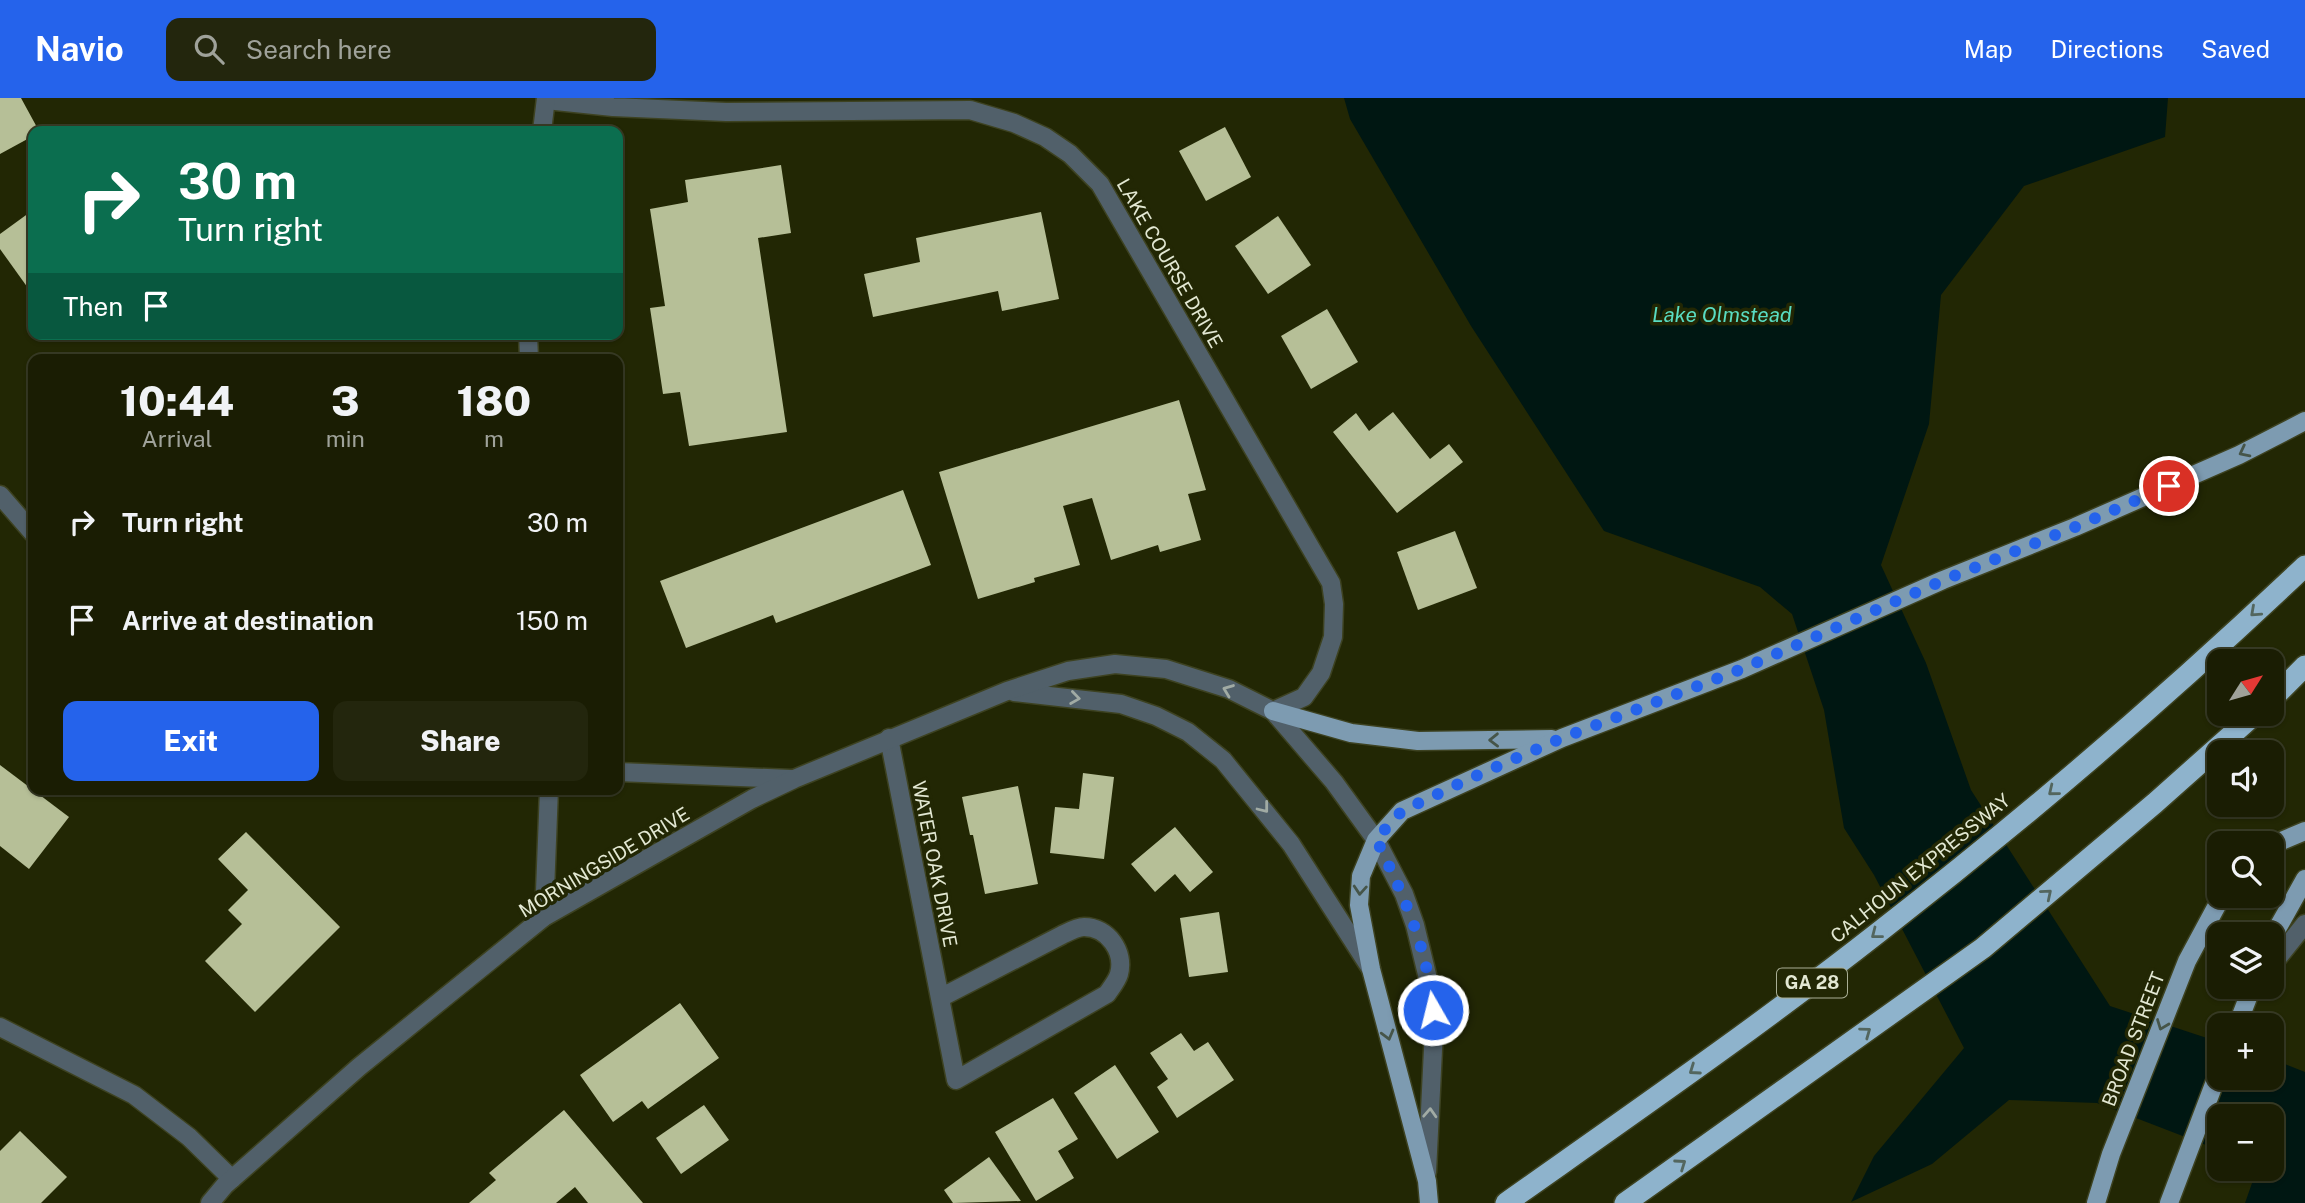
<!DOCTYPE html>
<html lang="en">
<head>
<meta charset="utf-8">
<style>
  body { margin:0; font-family:"Public Sans",sans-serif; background:#23260d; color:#f1f3f6; height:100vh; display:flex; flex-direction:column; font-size:26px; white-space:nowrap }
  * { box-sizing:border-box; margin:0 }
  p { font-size:23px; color:#9fa29a }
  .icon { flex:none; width:38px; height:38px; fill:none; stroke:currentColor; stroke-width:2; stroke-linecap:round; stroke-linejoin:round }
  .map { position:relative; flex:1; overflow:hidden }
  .sheet { position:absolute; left:28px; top:256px; width:595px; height:441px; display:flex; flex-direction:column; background:#1a1d03; border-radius:14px; box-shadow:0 2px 5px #0004,0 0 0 2px #383b25 }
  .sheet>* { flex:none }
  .top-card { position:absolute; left:28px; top:28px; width:595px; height:214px; border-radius:14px; box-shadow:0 2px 5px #0004,0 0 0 2px #383b25; background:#0b6e4f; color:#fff; overflow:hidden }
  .needle { width:46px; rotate:53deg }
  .tools { position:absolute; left:2207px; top:551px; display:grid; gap:14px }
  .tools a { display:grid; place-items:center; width:77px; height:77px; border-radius:14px; background:#1a1d03; box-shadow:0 2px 5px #0004,0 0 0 2px #383b25; font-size:35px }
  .pin { position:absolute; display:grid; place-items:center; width:60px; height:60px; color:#fff; margin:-30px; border:4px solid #fff; border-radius:50%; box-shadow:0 2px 7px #0007 }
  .me { position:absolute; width:77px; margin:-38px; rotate:352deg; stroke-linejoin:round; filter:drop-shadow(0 0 5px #0008) }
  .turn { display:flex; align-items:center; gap:24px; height:147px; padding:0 35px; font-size:32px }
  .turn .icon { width:91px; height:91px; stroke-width:2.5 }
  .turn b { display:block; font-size:49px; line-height:60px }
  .then { display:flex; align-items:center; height:66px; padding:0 35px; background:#0003; gap:14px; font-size:26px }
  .eta { display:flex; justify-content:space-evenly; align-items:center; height:119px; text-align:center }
  .eta b { font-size:42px; font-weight:800; line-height:49px }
  .primary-button { display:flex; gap:14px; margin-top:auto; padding:14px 35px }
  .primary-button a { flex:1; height:80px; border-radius:14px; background:#2563eb; color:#fff; font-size:28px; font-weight:800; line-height:80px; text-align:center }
  .primary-button a+a { background:#23260d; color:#f1f3f6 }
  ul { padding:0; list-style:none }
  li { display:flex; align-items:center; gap:21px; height:98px; padding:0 35px }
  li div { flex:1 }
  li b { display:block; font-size:26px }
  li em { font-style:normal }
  header { display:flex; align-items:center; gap:42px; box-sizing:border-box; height:98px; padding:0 35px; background:#2563eb; color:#fff }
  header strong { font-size:33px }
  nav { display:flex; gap:38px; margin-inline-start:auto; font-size:24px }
  .search { width:490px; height:63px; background:#23260d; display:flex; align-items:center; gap:18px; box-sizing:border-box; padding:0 24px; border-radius:14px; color:#9fa29a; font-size:26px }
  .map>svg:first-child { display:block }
  .water { fill:#001712 }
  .building { fill:#b6bf97 }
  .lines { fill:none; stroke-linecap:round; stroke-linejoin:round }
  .minor-casing { stroke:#3d4221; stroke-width:21 }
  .major-casing { stroke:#3d4221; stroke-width:21 }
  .highway-casing { stroke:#3d4221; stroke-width:24 }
  .minor { stroke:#51606a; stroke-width:18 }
  .major { stroke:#7d9bb1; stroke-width:18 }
  .highway { stroke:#8eb3cc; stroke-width:21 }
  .oneway { stroke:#465549 }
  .oneway2 { stroke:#53665e }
  .oneway3 { stroke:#a1aba4 }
  .route { stroke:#2563eb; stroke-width:12; stroke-dasharray:0 21.6 }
  .labels { text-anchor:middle; stroke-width:7; stroke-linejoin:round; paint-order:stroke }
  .shield { fill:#222704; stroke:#a9ae95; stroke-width:2 }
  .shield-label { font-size:18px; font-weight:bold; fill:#e3e8d3 }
  .street-label { font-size:19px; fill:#e3e8d3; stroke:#222704 }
  .water-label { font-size:21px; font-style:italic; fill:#59dcc2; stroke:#222704 }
</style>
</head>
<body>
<header>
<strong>Navio</strong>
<div class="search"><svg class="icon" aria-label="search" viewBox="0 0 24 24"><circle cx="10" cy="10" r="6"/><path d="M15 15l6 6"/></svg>Search here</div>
<nav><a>Map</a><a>Directions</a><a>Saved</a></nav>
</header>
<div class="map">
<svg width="2305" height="1105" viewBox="0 0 2305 1105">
  <rect width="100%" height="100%" fill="#222704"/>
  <polygon class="water" points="1344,0 2168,0 2165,39 2024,88 1941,197 1929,326 1881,467 1926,565 1971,692 2110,908 2219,944 2219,980 2272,980 2272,961 2305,974 2305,1105 2245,1105 2257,1071 2272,1071 2272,1018 2219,1018 2219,1052 2097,1005 2009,1002 1932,1066 1851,1104 1874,1058 1964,950 1874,777 1844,730 1824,612 1792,516 1760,489 1604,433 1471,228 1350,21"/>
  <g class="building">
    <polygon points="0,0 21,0 39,33 33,33 33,38 0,56"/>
    <polygon points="1225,29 1251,79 1206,103 1179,53"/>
    <polygon points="781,67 791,135 758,140 787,334 689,348 680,294 663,296 650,210 665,208 650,111 688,104 685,82"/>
    <polygon points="33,112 33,197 0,151 0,136"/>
    <polygon points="1041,114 1059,201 1002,213 998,193 873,219 864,176 920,164 916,140"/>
    <polygon points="1278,118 1311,167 1268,196 1235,148"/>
    <polygon points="1327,211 1358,264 1311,291 1281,238"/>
    <polygon points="1179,302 1206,392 1188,396 1201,442 1160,454 1158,447 1111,462 1092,400 1063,408 1080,467 1034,480 1035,484 978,501 939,374"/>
    <polygon points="1393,314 1430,361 1449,346 1463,364 1397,415 1333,334 1356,315 1369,333"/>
    <polygon points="903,392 931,467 776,525 773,517 686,550 660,483"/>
    <polygon points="1455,433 1477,490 1418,512 1397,454"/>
    <polygon points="0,667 69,719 29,771 0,748"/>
    <polygon points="1083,675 1114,679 1104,761 1050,755 1055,709 1079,711"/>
    <polygon points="1018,688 1038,786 985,796 973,737 970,737 962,699"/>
    <polygon points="1175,729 1213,774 1190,794 1175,776 1155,794 1131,766"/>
    <polygon points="246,734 340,829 255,914 205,863 242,826 228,812 248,792 218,761"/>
    <polygon points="1219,814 1228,874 1189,879 1180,820"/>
    <polygon points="680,905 719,960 648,1011 642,1003 613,1024 580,977"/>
    <polygon points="1181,935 1194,953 1208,944 1234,982 1177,1020 1157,989 1168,981 1150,955"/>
    <polygon points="1115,967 1159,1034 1117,1061 1074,995"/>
    <polygon points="1053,1000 1078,1041 1058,1053 1074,1080 1036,1103 995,1034"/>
    <polygon points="704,1007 729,1042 681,1076 656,1040"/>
    <polygon points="564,1012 643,1105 588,1105 575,1089 556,1105 469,1105 496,1082 489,1075"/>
    <polygon points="20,1033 67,1079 41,1105 0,1105 0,1053"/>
    <polygon points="989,1059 1021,1103 953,1105 944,1092"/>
  </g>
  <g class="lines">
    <g class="minor-casing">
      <g id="minor">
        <polyline points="546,2 613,9 726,14 970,12 1014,25 1045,39 1070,56 1100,86 1331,485 1334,506 1333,539 1321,575 1304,599 1273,613"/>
        <polyline points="542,33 546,0"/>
        <polyline points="528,236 529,261"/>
        <polyline points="0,397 33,435"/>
        <polyline points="1014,594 1121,606 1156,618 1188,634 1223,662 1291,746 1371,871"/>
        <path d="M 889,640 L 956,982 L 1107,896 C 1111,890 1117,883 1119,876 C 1125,854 1108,829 1084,829 C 1077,829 1068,834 1062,837 L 940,900"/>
        <polyline points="618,674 791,681"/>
        <polyline points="544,819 549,691"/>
        <polyline points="2272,867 2305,826"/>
        <polyline points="0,929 134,997 189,1039 232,1081"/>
        <polyline points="210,1105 225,1087 359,969 544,819 752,701 794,681 1007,593 1068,573 1115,566 1166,571 1229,591 1273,613 1334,684 1376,742 1404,796 1415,827 1431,893 1434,931 1427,1074"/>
      </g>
    </g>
    <g class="major-casing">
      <g id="major">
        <polyline points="1273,613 1351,635 1418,643 1552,641"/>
        <polyline points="2272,747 2305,733"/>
        <polyline points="2272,840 2305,781"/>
        <polyline points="2237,928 2252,889"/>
        <polyline points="1429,1105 1427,1083 1371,871 1359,807 1361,778 1376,742 1402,713 1562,640 1742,571 1943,482 2075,429 2239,357 2305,323"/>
        <polyline points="2096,1105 2111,1056 2187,863 2222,798"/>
        <polyline points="2169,1105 2219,973"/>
      </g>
    </g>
    <g class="highway-casing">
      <g id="highway">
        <polyline points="2272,601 2305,568"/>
        <path d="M 1506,1105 C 1632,1016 1758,929 1879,834 C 2027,719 2169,597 2305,468"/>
        <polyline points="1625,1105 1983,850 2155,705 2255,616"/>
      </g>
    </g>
    <use href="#minor" class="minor"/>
    <use href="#major" class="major"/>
    <use href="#highway" class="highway"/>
  </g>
  <defs><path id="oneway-chevron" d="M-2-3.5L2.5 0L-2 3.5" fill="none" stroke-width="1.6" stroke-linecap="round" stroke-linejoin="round" transform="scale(1.75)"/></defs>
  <g class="oneway">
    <use href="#oneway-chevron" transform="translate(2244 354) rotate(153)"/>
    <use href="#oneway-chevron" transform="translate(1494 642) rotate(179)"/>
    <use href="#oneway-chevron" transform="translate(1360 792) rotate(94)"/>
    <use href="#oneway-chevron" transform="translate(2162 927) rotate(111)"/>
    <use href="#oneway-chevron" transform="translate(1388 937) rotate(75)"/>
  </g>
  <g class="oneway2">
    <use href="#oneway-chevron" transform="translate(2255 514) rotate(138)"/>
    <use href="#oneway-chevron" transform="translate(2053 693) rotate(141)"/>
    <use href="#oneway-chevron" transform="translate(2047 796) rotate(-40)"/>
    <use href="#oneway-chevron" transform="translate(1876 836) rotate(142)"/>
    <use href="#oneway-chevron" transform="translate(1866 934) rotate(-36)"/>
    <use href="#oneway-chevron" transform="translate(1694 972) rotate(145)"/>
    <use href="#oneway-chevron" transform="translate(1681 1066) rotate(-35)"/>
  </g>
  <g class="oneway3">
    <use href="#oneway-chevron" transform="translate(1228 592) rotate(-159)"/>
    <use href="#oneway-chevron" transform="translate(1075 600) rotate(8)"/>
    <use href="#oneway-chevron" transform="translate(1264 710) rotate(52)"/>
    <use href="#oneway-chevron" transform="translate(1430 1015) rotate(-87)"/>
  </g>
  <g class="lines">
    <path class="route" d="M 1433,912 C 1427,848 1404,798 1376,741 L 1402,713 L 1469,681 L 1562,640 L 1742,571 L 1944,482 L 2075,429 L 2169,388"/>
  </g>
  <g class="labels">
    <rect class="shield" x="1777" y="870.5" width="70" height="29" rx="5"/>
    <g class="shield-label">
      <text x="1812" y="891">GA 28</text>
    </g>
    <g class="street-label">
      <text transform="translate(1170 165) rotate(60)" y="7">LAKE COURSE DRIVE</text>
      <text transform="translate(604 764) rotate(-31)" y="7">MORNINGSIDE DRIVE</text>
      <text transform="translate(935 766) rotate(79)" y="7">WATER OAK DRIVE</text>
      <text transform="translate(1920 770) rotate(-39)" y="7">CALHOUN EXPRESSWAY</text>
      <text transform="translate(2133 941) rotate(-69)" y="7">BROAD STREET</text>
    </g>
    <g class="water-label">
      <text x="1722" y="224">Lake Olmstead</text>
    </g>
  </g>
</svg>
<div class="tools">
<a><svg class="needle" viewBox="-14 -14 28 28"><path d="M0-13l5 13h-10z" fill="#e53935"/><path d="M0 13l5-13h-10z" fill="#9fa29a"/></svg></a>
<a><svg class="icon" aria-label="sound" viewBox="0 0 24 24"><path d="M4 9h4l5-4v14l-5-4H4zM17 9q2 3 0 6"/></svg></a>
<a><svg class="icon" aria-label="search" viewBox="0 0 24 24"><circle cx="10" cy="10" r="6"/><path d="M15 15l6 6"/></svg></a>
<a><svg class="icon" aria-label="layers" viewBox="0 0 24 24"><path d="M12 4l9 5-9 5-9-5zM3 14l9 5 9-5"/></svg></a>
<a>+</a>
<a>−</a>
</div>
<div class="pin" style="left:2169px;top:388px;background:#d93025"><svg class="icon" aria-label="arrive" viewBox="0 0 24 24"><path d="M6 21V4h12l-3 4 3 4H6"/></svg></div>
<svg class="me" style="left:1433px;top:912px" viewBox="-20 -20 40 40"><circle r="17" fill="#2563eb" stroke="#fff" stroke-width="3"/><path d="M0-11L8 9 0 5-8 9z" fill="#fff"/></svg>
<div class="top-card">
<div class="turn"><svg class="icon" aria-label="right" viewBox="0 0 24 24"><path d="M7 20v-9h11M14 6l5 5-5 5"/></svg><div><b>30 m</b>Turn right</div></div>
<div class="then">Then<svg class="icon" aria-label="arrive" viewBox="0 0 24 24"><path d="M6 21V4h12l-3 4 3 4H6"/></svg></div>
</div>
<section class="sheet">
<div class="eta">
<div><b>10:44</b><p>Arrival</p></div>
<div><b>3</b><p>min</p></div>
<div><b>180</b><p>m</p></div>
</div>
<ul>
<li><svg class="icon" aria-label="right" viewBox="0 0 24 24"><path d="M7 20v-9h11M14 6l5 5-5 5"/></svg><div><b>Turn right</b></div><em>30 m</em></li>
<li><svg class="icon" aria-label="arrive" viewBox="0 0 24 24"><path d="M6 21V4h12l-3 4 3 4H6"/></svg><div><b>Arrive at destination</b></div><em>150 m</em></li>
</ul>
<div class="primary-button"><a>Exit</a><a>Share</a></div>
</section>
</div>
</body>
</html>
